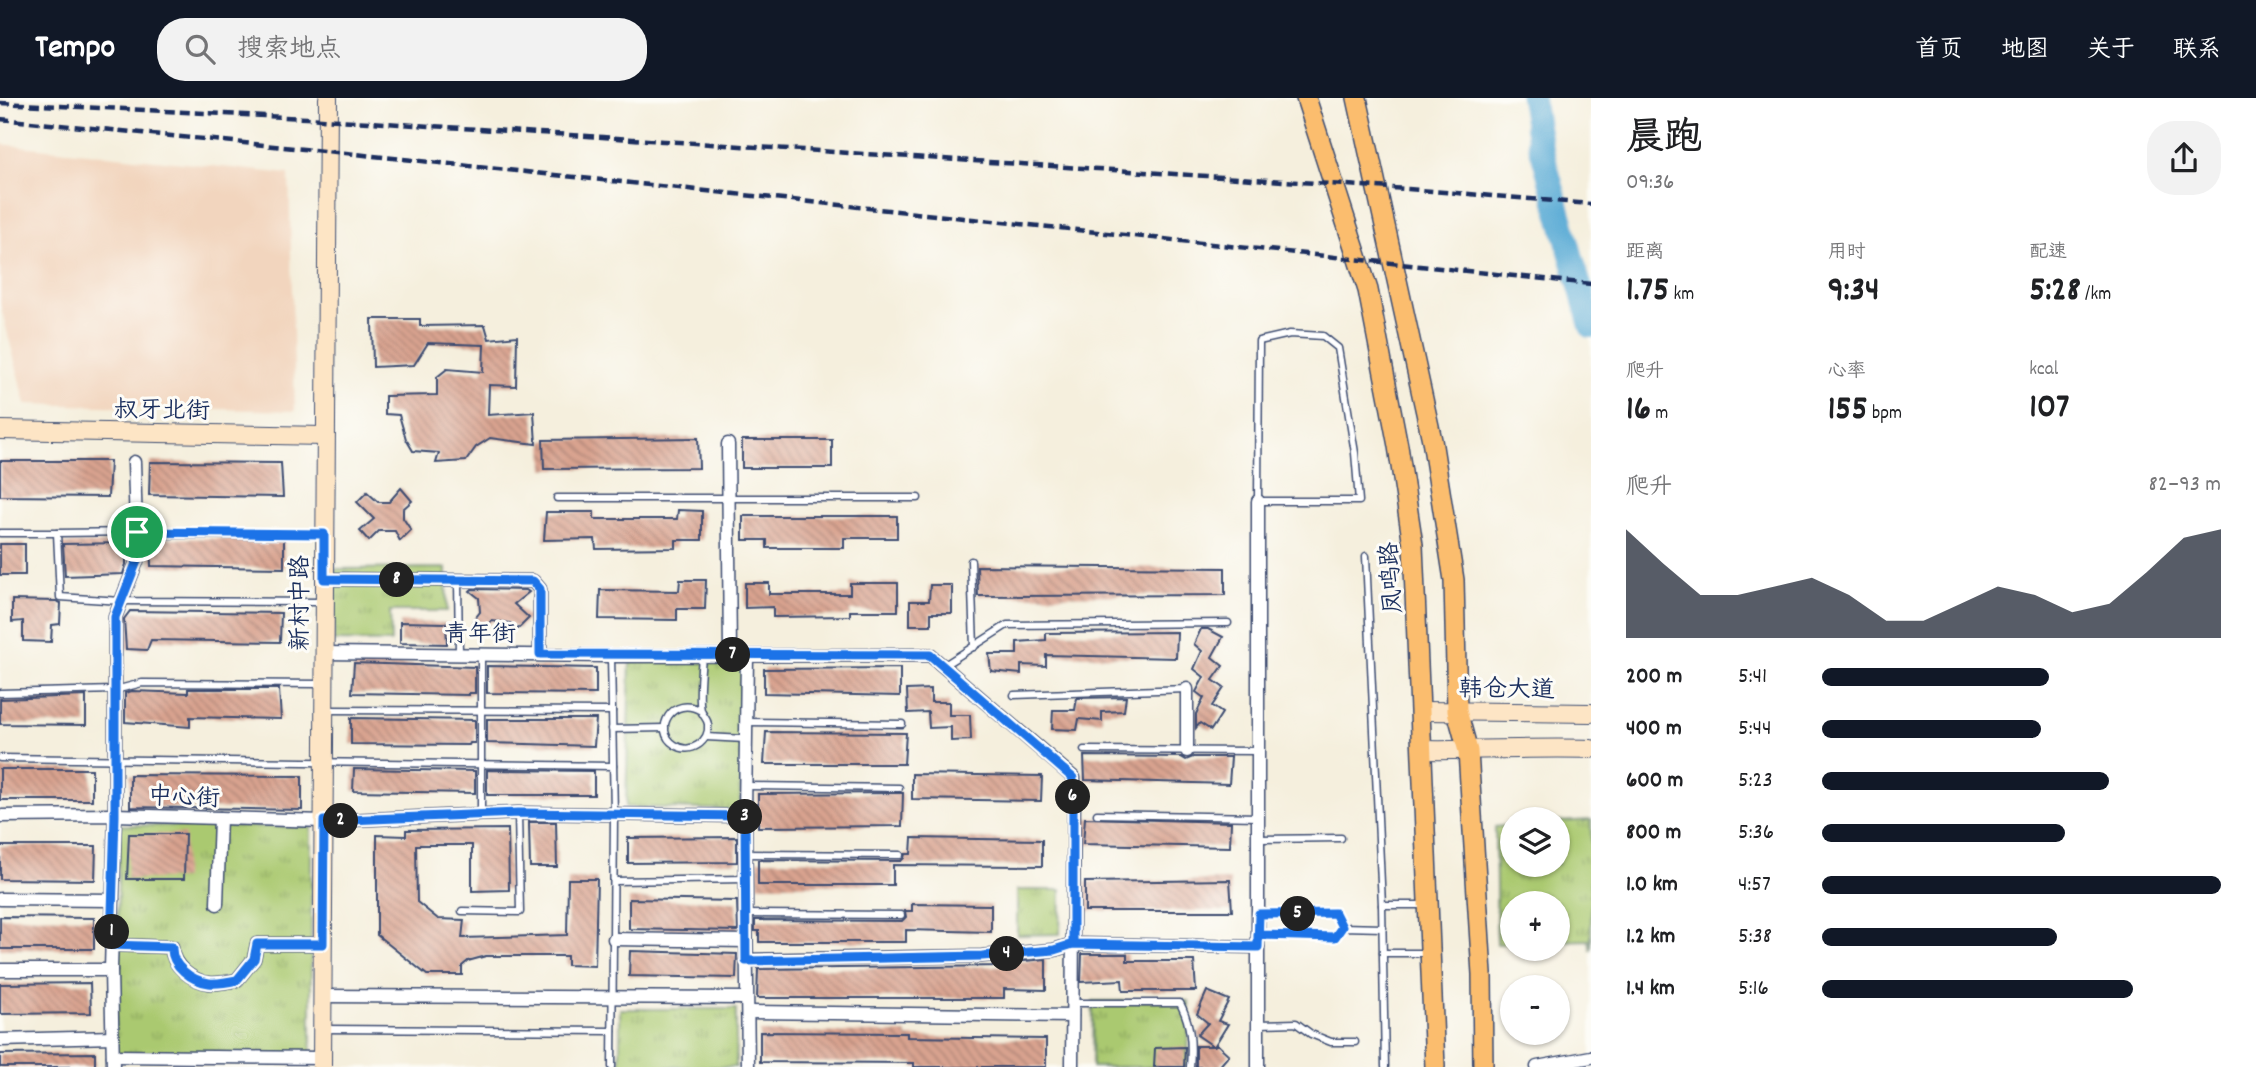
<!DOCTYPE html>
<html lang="zh">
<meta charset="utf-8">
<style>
:root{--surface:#fff;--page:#f2f2f2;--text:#202124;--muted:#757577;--accent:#111827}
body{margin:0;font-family:Dekko,"LXGW WenKai TC",sans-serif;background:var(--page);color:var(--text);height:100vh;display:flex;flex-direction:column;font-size:26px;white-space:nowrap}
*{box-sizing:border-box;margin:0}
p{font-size:23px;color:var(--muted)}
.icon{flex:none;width:38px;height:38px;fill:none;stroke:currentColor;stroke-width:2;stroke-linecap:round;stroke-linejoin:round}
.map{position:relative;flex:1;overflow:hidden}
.panel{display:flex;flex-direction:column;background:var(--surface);width:665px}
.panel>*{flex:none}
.fabs{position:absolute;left:1500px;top:709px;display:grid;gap:14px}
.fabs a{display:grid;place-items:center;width:70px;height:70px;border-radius:50%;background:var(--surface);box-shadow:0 2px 5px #0004;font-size:35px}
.pin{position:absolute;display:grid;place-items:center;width:60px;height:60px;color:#fff;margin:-30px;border:4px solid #fff;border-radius:50%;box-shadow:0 2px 7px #0007}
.km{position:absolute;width:35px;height:35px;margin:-18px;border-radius:50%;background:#222;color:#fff;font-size:19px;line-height:35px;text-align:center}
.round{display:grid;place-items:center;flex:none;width:74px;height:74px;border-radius:28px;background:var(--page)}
.summary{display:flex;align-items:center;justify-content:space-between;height:119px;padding:0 35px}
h1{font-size:38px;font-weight:700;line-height:52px}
.metrics{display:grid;grid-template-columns:repeat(3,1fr);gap:10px;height:119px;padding:7px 35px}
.metrics div{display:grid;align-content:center}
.metrics b{font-size:35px;font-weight:700}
.metrics small{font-size:19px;font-weight:400}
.metrics p{font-size:19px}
.chart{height:196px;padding:14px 35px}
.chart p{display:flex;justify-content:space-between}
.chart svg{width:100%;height:126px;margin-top:7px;fill:var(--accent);opacity:.7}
ul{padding:0 35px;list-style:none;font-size:23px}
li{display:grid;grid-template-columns:112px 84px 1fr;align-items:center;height:52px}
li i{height:18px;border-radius:9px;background:var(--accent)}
header{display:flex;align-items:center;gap:42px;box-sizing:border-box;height:98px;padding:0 35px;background:var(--accent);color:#fff}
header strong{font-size:33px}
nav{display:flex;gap:38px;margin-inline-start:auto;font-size:24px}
.search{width:490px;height:63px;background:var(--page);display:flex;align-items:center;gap:18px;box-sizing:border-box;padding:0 24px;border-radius:28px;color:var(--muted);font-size:26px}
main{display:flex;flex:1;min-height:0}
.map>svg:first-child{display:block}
</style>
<header>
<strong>Tempo</strong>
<div class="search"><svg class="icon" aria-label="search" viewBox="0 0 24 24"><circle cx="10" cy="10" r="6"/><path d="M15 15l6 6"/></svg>搜索地点</div>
<nav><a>首页</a><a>地图</a><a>关于</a><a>联系</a></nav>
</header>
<main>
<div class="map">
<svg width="1591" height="969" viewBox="0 0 1591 969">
<defs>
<pattern id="park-tufts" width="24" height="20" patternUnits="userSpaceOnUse" patternTransform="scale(1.75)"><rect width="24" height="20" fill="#aac970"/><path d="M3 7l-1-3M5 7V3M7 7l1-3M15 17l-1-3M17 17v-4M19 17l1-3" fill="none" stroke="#8aa45f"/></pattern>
<pattern id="building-back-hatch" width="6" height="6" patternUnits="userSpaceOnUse" patternTransform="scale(1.75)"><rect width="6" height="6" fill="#d9a38f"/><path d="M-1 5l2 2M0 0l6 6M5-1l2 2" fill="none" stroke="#af8578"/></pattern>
</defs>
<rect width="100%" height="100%" fill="#fdfcf7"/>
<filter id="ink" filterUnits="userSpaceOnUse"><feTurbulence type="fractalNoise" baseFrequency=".0143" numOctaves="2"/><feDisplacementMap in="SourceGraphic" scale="14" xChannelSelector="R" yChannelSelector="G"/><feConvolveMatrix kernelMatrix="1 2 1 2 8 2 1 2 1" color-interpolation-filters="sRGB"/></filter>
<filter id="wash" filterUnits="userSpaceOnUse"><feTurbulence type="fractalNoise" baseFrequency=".00686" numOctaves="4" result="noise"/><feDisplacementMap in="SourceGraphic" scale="28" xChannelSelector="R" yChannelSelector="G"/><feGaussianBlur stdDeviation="1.57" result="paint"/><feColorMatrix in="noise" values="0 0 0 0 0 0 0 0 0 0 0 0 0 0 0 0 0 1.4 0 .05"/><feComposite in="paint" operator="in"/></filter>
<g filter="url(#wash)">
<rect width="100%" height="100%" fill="#f5efdd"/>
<!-- built -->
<polygon fill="#f2d5be" points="0,46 289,76 295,313 26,306 0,206"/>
<!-- park -->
<g fill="url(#park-tufts)" stroke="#627c67" stroke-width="2">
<polygon points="446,470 447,513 390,513 391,544 334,543 335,471"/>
<polygon points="630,562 744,565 740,712 626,709"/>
<polygon points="1591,722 1591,852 1589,842 1558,843 1558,805 1512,805 1512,846 1497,846 1495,729 1512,727 1512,766 1558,766 1558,724"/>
<polygon points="119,727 311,729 311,959 115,958"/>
<polygon points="1017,792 1061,792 1060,836 1017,837"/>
<polygon points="1093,903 1189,903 1188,969 1092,969"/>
<rect x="620" y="911" width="116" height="58"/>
</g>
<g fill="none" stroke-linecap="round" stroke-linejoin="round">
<!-- river -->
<polyline stroke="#5aabd5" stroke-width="24" points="1532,0 1540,46 1591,228"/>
</g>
<g id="blocks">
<!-- building -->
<g fill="url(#building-back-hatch)">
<polygon points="372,221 420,221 420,228 485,227 489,241 517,238 516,288 489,287 488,317 534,314 536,346 490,340 476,349 466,363 436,365 439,355 413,353 406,341 399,317 385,316 385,298 437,297 437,279 447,271 483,274 484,247 428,245 414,267 373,269"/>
<polygon points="698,340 699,370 544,371 543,342"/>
<rect x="742" y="342" width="90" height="28"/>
<polygon points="0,363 110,363 108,399 0,398"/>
<polygon points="150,364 281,365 283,399 149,397"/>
<polygon points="401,390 412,403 403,411 403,420 411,432 400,443 395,433 379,433 369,443 360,433 374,421 357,404 367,394 378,404 389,404"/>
<polygon points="678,412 702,413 702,442 676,442 676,450 596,451 595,441 544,442 546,414 594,414 594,421 677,421"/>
<polygon points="743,418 897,418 897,440 844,440 844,450 767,450 767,442 743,442"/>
<polygon points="150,440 284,441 284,470 151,468"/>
<polygon points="126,445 126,466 123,476 65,478 63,446"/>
<rect x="0" y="446" width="25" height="31"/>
<polygon points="977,468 1225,470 1225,497 978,498"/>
<polygon points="680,482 706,482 705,511 677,511 677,522 599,521 600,492 679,493"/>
<polygon points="745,485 769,485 769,496 850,496 850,485 898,485 898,513 850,513 850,518 773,519 773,509 745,510"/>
<polygon points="930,487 952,487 952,515 931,515 931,527 910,527 910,503 929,503"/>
<polygon points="472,491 526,492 529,494 514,506 529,520 518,531 510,525 492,523 483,533 473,523 480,514 479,500 470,493"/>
<polygon points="12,502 56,503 61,505 60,526 52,527 51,544 23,543 23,523 12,524"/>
<polygon points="130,513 281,515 280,544 151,542 147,552 126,551 124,521"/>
<polygon points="400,524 446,525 447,546 400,545"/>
<polygon points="1201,531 1208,531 1223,539 1212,559 1223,568 1213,582 1224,590 1212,608 1222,615 1211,632 1200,625 1196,630 1196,616 1204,600 1196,594 1204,579 1194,571 1202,553 1194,546"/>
<polygon points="1177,534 1176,560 1046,557 1046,568 1021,567 1021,576 991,573 989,556 1017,556 1017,544 1046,542 1046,535"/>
<polygon points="354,565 475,569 475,595 469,595 469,597 352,595"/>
<polygon points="487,568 596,570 596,596 487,595"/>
<polygon points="900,570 900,598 764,595 764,571"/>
<polygon points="188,591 279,591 281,621 190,619 190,629 125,624 125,595 132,593 188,595"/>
<polygon points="931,591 931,604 949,604 949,617 970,617 971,642 951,643 951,629 929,630 928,614 908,615 907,592"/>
<polygon points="86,598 86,627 0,626 0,601"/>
<polygon points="1126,599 1124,613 1102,614 1102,623 1079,621 1077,632 1052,631 1053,612 1075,612 1077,600"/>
<polygon points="351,620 475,622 475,645 470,645 469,647 351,646"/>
<polygon points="487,621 596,621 594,648 487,645"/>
<polygon points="766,634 906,635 904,666 764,666"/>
<polygon points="1084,658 1181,659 1186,662 1193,659 1231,659 1229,686 1085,682"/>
<rect x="0" y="671" width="92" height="31"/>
<polygon points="354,671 475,673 475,695 353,693"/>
<polygon points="487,672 594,673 594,697 487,697"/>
<polygon points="912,676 1042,678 1041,703 912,701"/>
<polygon points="130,677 302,678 302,712 130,709"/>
<polygon points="901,695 903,695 902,728 758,729 758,696"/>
<polygon points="1085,720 1231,724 1230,749 1083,746"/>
<polygon points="529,724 556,724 557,769 530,769"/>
<polygon points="508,731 509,792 472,793 472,747 416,747 417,804 438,821 464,822 462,840 567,837 568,781 597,781 595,868 567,867 567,858 486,858 468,863 462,868 462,877 427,877 377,837 377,737 406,738 406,732"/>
<polygon points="129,736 185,736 184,781 127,781"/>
<polygon points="737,739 737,764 628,765 628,740"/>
<polygon points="912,740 1042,742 1042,768 893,767 893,787 758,787 758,762 901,763 904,760 905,756 911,756"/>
<polygon points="0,748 96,748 95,782 0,781"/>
<polygon points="1230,782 1232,813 1085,813 1085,784"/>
<polygon points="629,801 737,803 738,833 629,831"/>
<polygon points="912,806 991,807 991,834 906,832 906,844 759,844 759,833 755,833 755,822 902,823 906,819 905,813 912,813"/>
<polygon points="0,819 94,820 94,851 0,851"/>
<polygon points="630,853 737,856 736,880 629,878"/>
<polygon points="1082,856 1127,856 1127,863 1194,863 1196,893 1123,893 1122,882 1081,884"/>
<polygon points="1046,861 1046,892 1004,891 1004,900 757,900 758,871 1004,868 1004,865"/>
<polygon points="90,885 91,915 0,916 0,886"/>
<polygon points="1207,893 1229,902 1218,923 1228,926 1215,947 1218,947 1229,957 1219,969 1196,969 1196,948 1213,948 1197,937 1208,925 1197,916"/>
<polygon points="760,934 907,935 907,939 1046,941 1046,969 914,969 914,965 760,964"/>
<polygon points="1185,949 1184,969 1154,969 1155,950"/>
<polygon points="95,955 95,969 0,969 0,956"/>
</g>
</g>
</g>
<g filter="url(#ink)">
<use href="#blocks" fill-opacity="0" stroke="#3c4c71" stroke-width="2"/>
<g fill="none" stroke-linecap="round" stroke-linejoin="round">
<defs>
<g id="lane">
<polygon points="1290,236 1323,238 1338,250 1355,355 1359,403 1258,403 1259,243"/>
<polyline points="557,400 918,400"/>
<polyline points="0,435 57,435"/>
<polyline points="1366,458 1382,807 1424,807"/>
<polyline points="971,463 974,549"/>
<polyline points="458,482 459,556"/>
<polyline points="321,504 121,503 60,499 57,435 137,434 323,436"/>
<polyline points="481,556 481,717"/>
<polyline points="611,558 614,716 612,969"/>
<polyline points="943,568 1007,527 1228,525"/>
<polyline points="0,595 115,592 142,585 322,586"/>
<polyline points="1014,597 1187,591"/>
<polyline points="326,612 612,613"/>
<path d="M701,613C673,596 651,632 675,647C690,657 710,644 708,626C707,620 702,617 701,612C698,601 701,571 702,558"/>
<polyline points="746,624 902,626"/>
<polyline points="612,631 665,630"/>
<polyline points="706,639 745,641"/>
<polyline points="1084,652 1258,653"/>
<polyline points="0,660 613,668"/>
<polyline points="745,688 899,690"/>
<polyline points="1097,716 1259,719"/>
<polyline points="1259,741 1341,740"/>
<polyline points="745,756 900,757"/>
<polyline points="614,783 745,781"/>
<polyline points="1382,807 1385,969"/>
<polyline points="462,813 520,814 518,715"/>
<polyline points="746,816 901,817"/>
<polyline points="1259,816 1335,815 1342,829"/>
<polyline points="1258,837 1335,839 1342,829 1383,830"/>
<polyline points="1383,855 1428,855"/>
<path d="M1072,905H1180C1191,926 1192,946 1190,969"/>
<polyline points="1258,926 1296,925 1311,936 1331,944 1355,944"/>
<polyline points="324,931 612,933"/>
</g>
<g id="street">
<polyline points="728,346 730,557"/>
<polyline points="1258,403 1258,969"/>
<polyline points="324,481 533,483 540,491 540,556"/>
<polyline points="323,555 611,558 930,557 1074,680 1072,969"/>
<polyline points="747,557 745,718 748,969"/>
<polyline points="1187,591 1187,653"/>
<polyline points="0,718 115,717 324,723 518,715 745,718"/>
<polyline points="0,801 113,802"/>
<polyline points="217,806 220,720"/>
<polyline points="614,841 746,843"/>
<path d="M111,847L172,849C171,867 192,883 209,885C218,886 228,884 237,882L254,861L257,846H323"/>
<polyline points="746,862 982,858 1054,852 1073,846 1258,849"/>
<polyline points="0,872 111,872"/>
<polyline points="322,898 746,900"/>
<polyline points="748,914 1072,918"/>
<polyline points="0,942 113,939"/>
<polyline points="113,958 322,960"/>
<polyline points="113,969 111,872 115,717 115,519 137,463 134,364"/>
<polyline points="1537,969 1591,959"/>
</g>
<g id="secondary">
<polyline points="0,332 324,338"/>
<polyline points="1422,613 1591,615"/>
<path d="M1423,652C1479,653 1535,649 1591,651"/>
<path d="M322,969C323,646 324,323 328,0"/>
</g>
<g id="primary">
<polyline points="1306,0 1368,192 1398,348 1413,447 1435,969"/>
<polyline points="1357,0 1432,342 1454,482 1457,613 1468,653 1482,876 1483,969"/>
</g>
</defs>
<!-- lane casing -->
<use href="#lane" stroke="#3c4c71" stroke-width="9"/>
<!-- street casing -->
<use href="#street" stroke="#3c4c71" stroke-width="15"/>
<!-- secondary casing -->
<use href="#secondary" stroke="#3c4c71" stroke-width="20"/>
<!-- primary casing -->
<use href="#primary" stroke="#3c4c71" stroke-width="22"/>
<!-- lane -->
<use href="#lane" stroke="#fff" stroke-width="6"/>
<!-- street -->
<use href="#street" stroke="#fff" stroke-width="12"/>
<!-- secondary -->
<use href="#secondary" stroke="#fde5c5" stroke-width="18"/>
<!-- primary -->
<use href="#primary" stroke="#fbbd6e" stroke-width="19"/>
<!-- rail -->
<g stroke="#1b2f5e" stroke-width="4.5" stroke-dasharray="10 5" stroke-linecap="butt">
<polyline points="0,5 307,20 1408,91 1591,106"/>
<polyline points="0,21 355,56 1591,186"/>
</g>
</g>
</g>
<g fill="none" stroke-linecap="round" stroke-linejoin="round" filter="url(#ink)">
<defs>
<path id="route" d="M137,434V463L115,519V718L111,847L172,849C171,868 192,883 209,885C218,886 228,884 237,882L254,861L257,846H323L324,723L518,715L745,718L746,863L982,858L1054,852L1073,846L1258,849V837L1335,839L1342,829L1335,815L1259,816L1258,849L1073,846V680L930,557L540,556V491L533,483L324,481V436L137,434"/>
</defs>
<!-- route casing -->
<use href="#route" stroke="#fff" stroke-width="14"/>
<!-- route -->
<use href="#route" stroke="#1a73e8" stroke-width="9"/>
</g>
<g text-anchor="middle" stroke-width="6" stroke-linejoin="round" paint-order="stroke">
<!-- street labels -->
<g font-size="24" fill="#1b2f5e" stroke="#fdfcf7">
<text transform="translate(162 311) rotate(1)" y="8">叔牙北街</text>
<text transform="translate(1390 480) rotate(-94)" y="8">凤鸣路</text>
<text transform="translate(299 505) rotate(-90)" y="8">新村中路</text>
<text x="480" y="543">青年街</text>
<text transform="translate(1507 590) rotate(1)" y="8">韩仓大道</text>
<text transform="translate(184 698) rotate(2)" y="8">中心街</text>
</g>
</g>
</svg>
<div class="fabs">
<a><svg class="icon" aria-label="layers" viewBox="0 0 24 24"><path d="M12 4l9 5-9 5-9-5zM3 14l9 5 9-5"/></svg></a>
<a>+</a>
<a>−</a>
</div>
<div class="pin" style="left:137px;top:434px;background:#1e9e55"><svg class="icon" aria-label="arrive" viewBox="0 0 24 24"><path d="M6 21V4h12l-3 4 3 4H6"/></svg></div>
<b class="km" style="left:112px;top:834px">1</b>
<b class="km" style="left:341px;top:723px">2</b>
<b class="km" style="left:745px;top:719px">3</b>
<b class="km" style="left:1007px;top:856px">4</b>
<b class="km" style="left:1298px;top:816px">5</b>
<b class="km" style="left:1073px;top:699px">6</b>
<b class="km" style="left:733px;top:557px">7</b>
<b class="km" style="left:397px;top:482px">8</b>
</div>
<section class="panel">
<div class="summary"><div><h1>晨跑</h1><p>09:36</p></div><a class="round"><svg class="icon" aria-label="share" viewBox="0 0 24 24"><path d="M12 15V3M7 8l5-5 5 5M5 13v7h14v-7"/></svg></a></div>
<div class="metrics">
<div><p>距离</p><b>1.75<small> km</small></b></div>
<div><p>用时</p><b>9:34</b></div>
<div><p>配速</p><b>5:28<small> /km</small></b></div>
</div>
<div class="metrics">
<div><p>爬升</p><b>16<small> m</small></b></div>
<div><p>心率</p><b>155<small> bpm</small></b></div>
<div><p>kcal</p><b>107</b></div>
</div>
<div class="chart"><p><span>爬升</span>82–93 m</p>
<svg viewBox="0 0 160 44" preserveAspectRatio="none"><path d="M0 44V6L10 18L20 29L30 29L40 26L50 23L60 29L70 38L80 38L90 32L100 26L110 29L120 35L130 32L140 21L150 9L160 6V44z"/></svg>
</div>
<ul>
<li><b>200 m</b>5:41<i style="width:57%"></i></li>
<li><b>400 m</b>5:44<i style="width:55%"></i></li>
<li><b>600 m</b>5:23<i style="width:72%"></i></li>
<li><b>800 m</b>5:36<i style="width:61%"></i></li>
<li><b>1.0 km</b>4:57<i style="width:100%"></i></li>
<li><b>1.2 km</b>5:38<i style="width:59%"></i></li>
<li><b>1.4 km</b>5:16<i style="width:78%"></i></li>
</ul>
</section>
</main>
